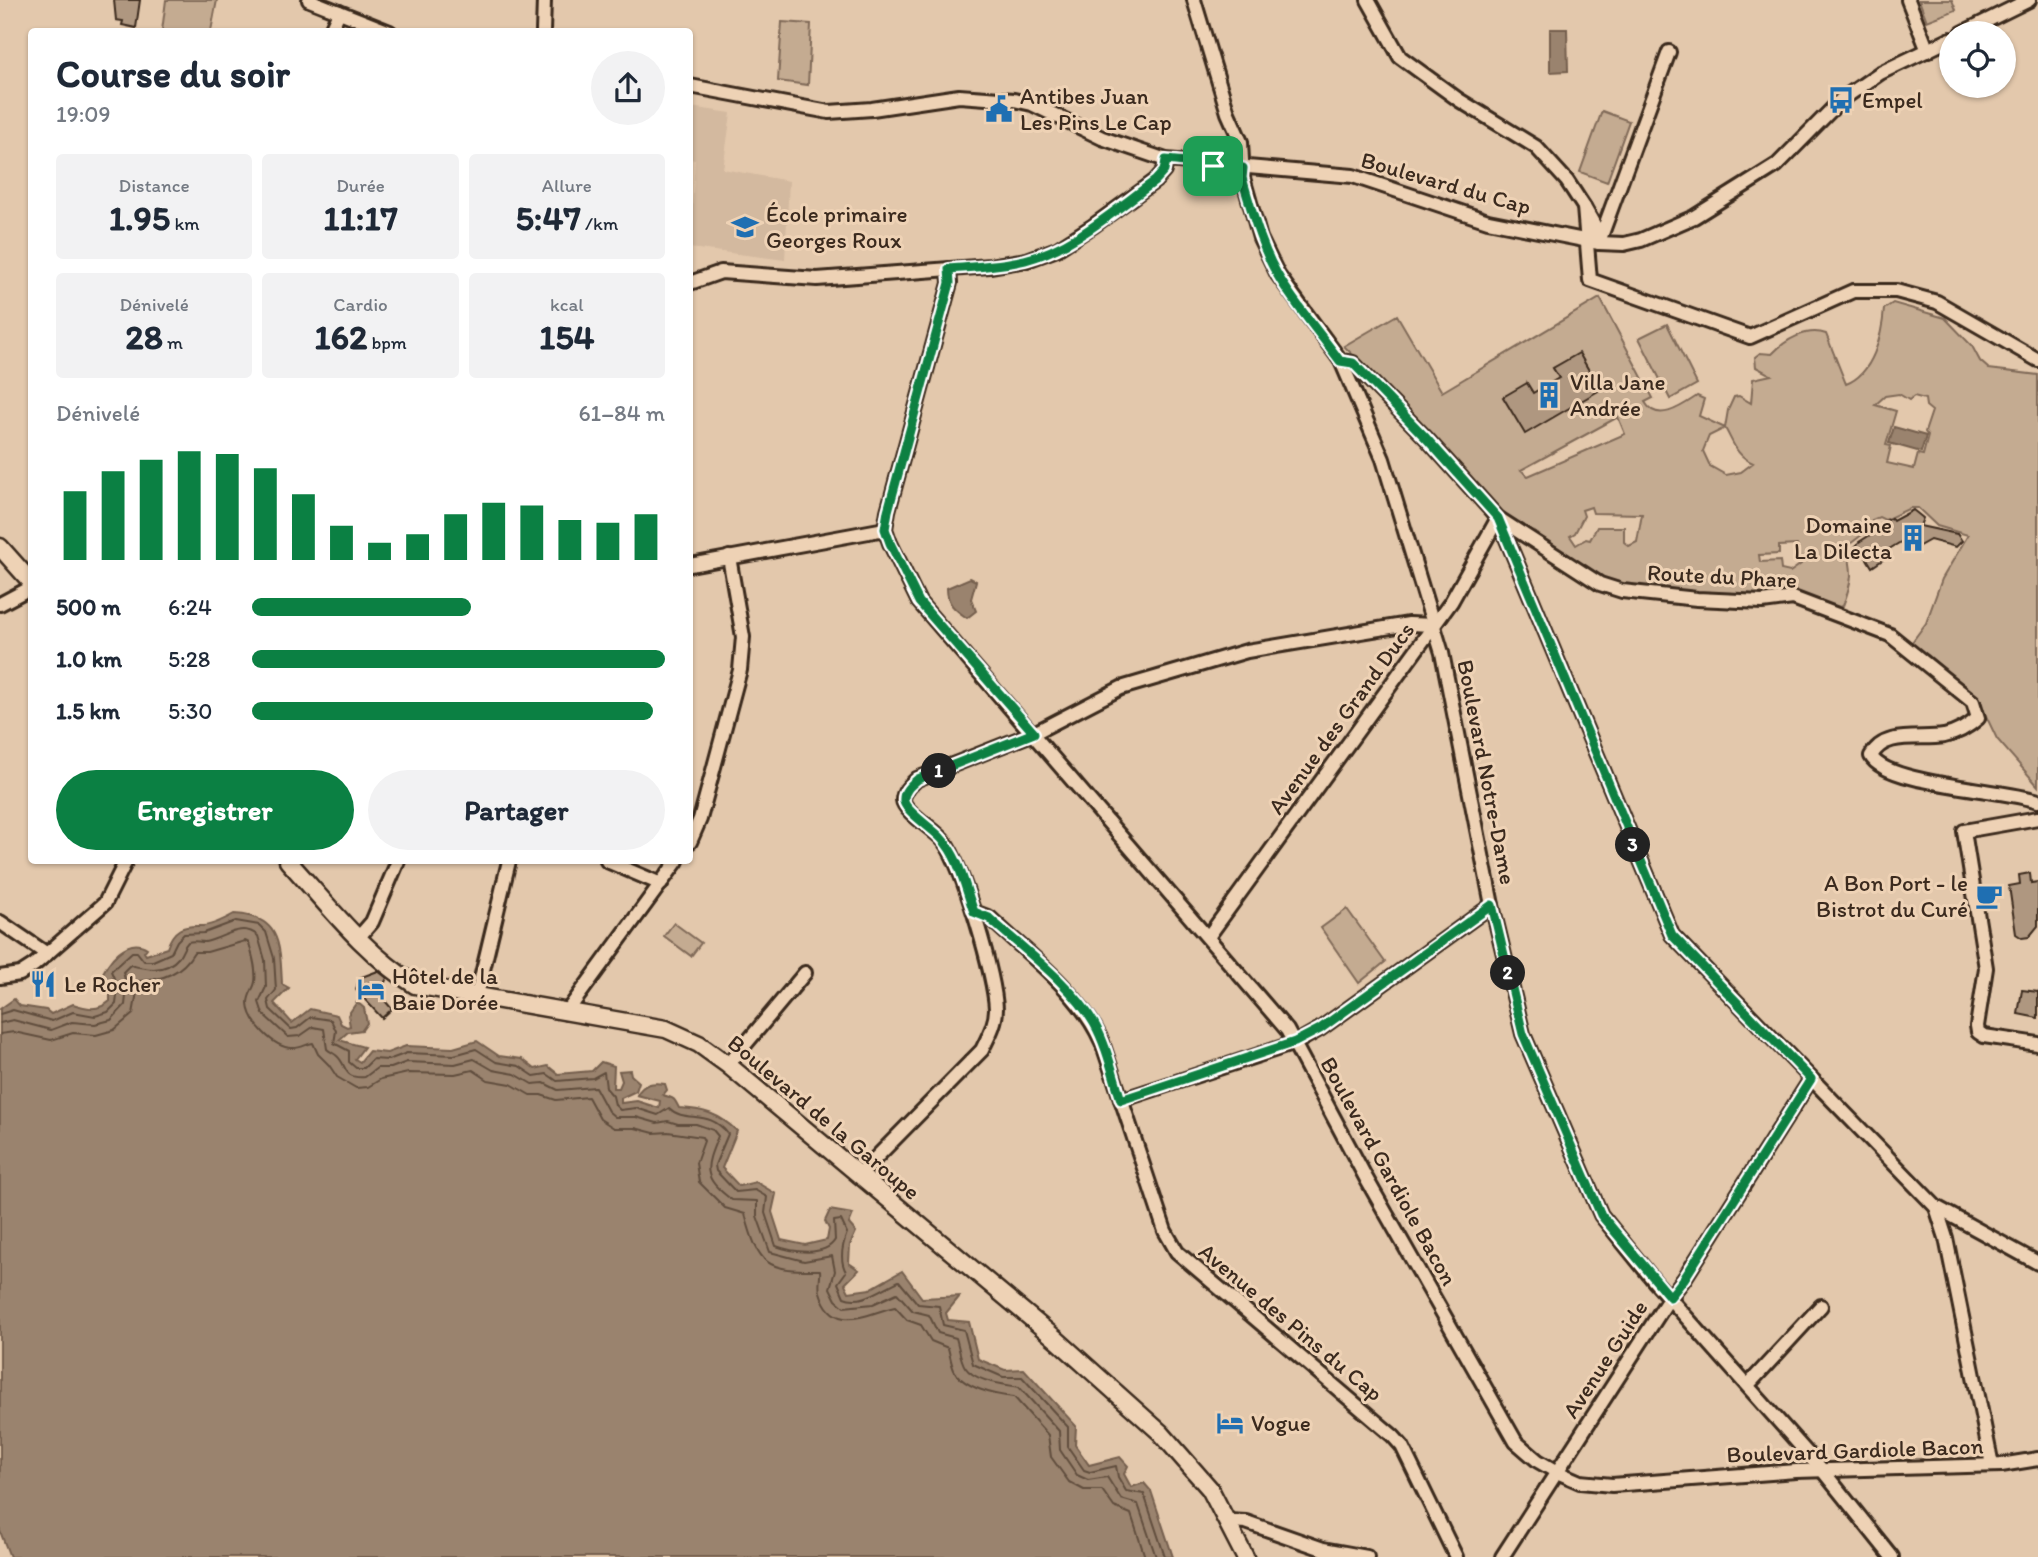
<!DOCTYPE html>
<html lang="fr">
<meta charset="utf-8">
<style>
:root{--surface:#fff;--page:#f2f2f3;--text:#1f2937;--muted:#747a83;--accent:#0b8043}
body{margin:0;font-family:Itim,sans-serif;background:var(--page);color:var(--text);height:100vh;display:flex;flex-direction:column;font-size:26px;white-space:nowrap}
*{box-sizing:border-box;margin:0}
p{font-size:23px;color:var(--muted)}
.icon{flex:none;width:38px;height:38px;fill:none;stroke:currentColor;stroke-width:2;stroke-linecap:round;stroke-linejoin:round}
.map{position:relative;flex:1;overflow:hidden}
.details{position:absolute;left:28px;top:28px;width:665px;height:836px;display:flex;flex-direction:column;background:var(--surface);border-radius:7px;box-shadow:0 2px 5px #0004}
.details>*{flex:none}
.tools{position:absolute;left:1939px;top:21px;display:grid;gap:14px}
.tools a{display:grid;place-items:center;width:77px;height:77px;border-radius:50%;background:var(--surface);box-shadow:0 2px 5px #0004;font-size:35px}
.pin{position:absolute;display:grid;place-items:center;width:60px;height:60px;color:#fff;margin:-30px;border-radius:14px;box-shadow:0 4px 10px #0006}
.km{position:absolute;width:35px;height:35px;margin:-18px;border-radius:50%;background:#222;color:#fff;font-size:19px;line-height:35px;text-align:center}
.round{display:grid;place-items:center;flex:none;width:74px;height:74px;border-radius:37px;background:var(--page)}
.head{display:flex;align-items:center;justify-content:space-between;height:119px;padding:0 28px}
h1{font-size:38px;font-weight:700;line-height:52px}
.metrics{display:grid;grid-template-columns:repeat(3,1fr);gap:10px;height:119px;padding:7px 28px}
.metrics div{display:grid;align-content:center;border-radius:7px;background:var(--page);text-align:center}
.metrics b{font-size:35px;font-weight:700}
.metrics small{font-size:19px;font-weight:400}
.metrics p{font-size:19px}
.chart{height:196px;padding:14px 28px}
.chart p{display:flex;justify-content:space-between}
.chart svg{width:100%;height:126px;margin-top:7px;stroke:var(--accent);stroke-width:6}
.action{display:flex;gap:14px;margin-top:auto;padding:14px 28px}
.action a{flex:1;height:80px;border-radius:42px;background:var(--accent);color:#fff;font-size:28px;font-weight:700;line-height:80px;text-align:center}
.action a+a{background:var(--page);color:var(--text)}
ul{padding:0 28px;list-style:none;font-size:23px}
li{display:grid;grid-template-columns:112px 84px 1fr;align-items:center;height:52px}
li i{height:18px;border-radius:9px;background:var(--accent)}
.map>svg:first-child{display:block}
</style>
<div class="map">
<svg width="2038" height="1557" viewBox="0 0 2038 1557">
<rect width="100%" height="100%" fill="#e3c8ac"/>
<filter id="ink" filterUnits="userSpaceOnUse"><feTurbulence type="fractalNoise" baseFrequency=".0143" numOctaves="2"/><feDisplacementMap in="SourceGraphic" scale="14" xChannelSelector="R" yChannelSelector="G"/><feConvolveMatrix kernelMatrix="1 2 1 2 8 2 1 2 1" color-interpolation-filters="sRGB"/></filter>
<g filter="url(#ink)">
<!-- built -->
<polygon fill="#d3b99f" points="690,107 731,113 723,169 789,181 785,260 690,248 695,160 690,159"/>
<!-- green -->
<g fill="#c4ab91" stroke="#806a58" stroke-width="2" fill-rule="evenodd">
<polygon points="166,0 217,0 211,31 162,31"/>
<polygon points="1919,0 1952,0 1956,10 1927,21"/>
<polygon points="782,22 811,24 808,85 778,81"/>
<polygon points="1602,111 1629,121 1607,182 1580,172"/>
<path d="M1600,298L1653,398L1645,402C1657,424 1682,406 1697,396L1704,399L1699,416L1725,428L1728,410L1734,397L1739,396L1751,403L1753,379L1771,375L1756,367L1755,357L1760,353L1772,354C1785,340 1807,327 1826,334L1846,384C1873,374 1882,336 1884,309L1893,303L1945,318L1972,346L1980,361L1989,369L2038,375V786L1997,739L1978,699L1928,655L1909,646L1926,623L1942,579L1968,535L1937,526L1918,508H1910L1885,520L1879,517L1872,520L1871,528L1846,547C1854,573 1852,581 1843,606L1831,610L1793,598L1622,591L1498,518L1482,491L1440,443L1344,346L1397,315L1442,392ZM1579,354L1600,389L1525,433L1527,383L1533,393L1559,378L1553,368ZM1899,394L1909,400L1914,396L1925,399L1926,406L1932,411L1925,432L1928,436L1923,455L1918,454L1914,469L1887,463L1891,446L1886,445L1896,411L1875,405L1885,396ZM1618,417L1625,434L1528,476L1521,470ZM1725,428C1734,444 1736,455 1753,463L1741,472L1726,475L1710,466L1703,451L1709,436ZM1591,507L1593,513L1642,514L1637,542L1629,546L1624,542V527H1597L1590,540L1586,539L1576,545L1570,536L1575,533L1584,516L1582,510ZM1797,545L1801,564L1790,572L1781,570L1780,561L1760,562L1759,555L1779,554V546Z"/>
<polygon points="1667,324 1697,384 1670,399 1639,338"/>
<polygon points="1347,909 1385,962 1359,983 1321,928"/>
<polygon points="674,923 701,943 691,956 664,936"/>
</g>
<!-- water -->
<g fill="#9a836e" stroke="#745f4e" stroke-width="2">
<polygon points="1550,29 1567,29 1568,71 1550,72"/>
<polygon points="1894,427 1926,436 1921,452 1889,443"/>
<path d="M970,578L976,581L971,599L976,611L967,618C954,609 947,604 947,588Z"/>
<path d="M234,914C281,916 280,945 282,984L289,988L274,1003L292,1023L310,1009L337,1015L341,1024L347,1027L350,1026L348,1015L357,1002L364,1008L367,1023L362,1030L348,1032L339,1040L364,1047L355,1059L360,1062L369,1051L387,1053L406,1046L453,1048L477,1041L499,1056L522,1059L535,1069L548,1066L558,1074L592,1071L601,1062L614,1066L613,1088H619L622,1081L619,1071L630,1070L631,1075L639,1082L636,1091L621,1098V1103L637,1101L659,1108L660,1101L637,1095C643,1083 653,1082 665,1084L667,1090L663,1095C674,1099 673,1096 679,1108C704,1109 719,1114 737,1131L722,1168L739,1186L756,1182L776,1194L772,1212L781,1240L805,1245L827,1240L829,1229L825,1221L830,1210L853,1214L849,1224L856,1232L850,1245L849,1263L859,1270L845,1284L849,1292L870,1289L902,1271L922,1298L960,1296L946,1313L948,1320L969,1322L978,1359L1005,1370L1024,1369L1076,1426L1075,1445L1089,1465L1120,1457L1128,1466L1124,1474L1131,1487L1144,1483L1151,1491L1173,1557H10L0,1531V1009L14,999L20,1006L46,1010L51,1014L73,1004C85,1008 98,1012 110,1001V983L101,978C106,962 128,935 147,948L144,952L146,955L167,948C173,929 183,925 201,926C211,926 225,919 234,914Z"/>
</g>
<g fill="none" stroke-linecap="round" stroke-linejoin="round">
<!-- shore -->
<g stroke="#614e3e" stroke-width="2">
<path d="M0,1014L13,1010L52,1021L73,1012L95,1016L108,1012L116,1004L118,988L111,971L132,952H137L144,961H153L171,953L177,941L184,934L204,933L236,921L259,925L266,932L274,958L276,990L268,1000L270,1009L291,1029L297,1028L311,1017L331,1020L336,1031L334,1043L349,1051V1062L356,1068H364L373,1059L388,1060L407,1053L454,1055L476,1049L496,1062L519,1066L534,1076L547,1074L557,1081L593,1078L604,1072L606,1088L613,1096L615,1105L620,1110L636,1108L658,1115L669,1108C685,1124 709,1108 728,1134L715,1165L716,1171L736,1192L755,1190L767,1197L765,1213L776,1246C792,1252 825,1257 835,1240L834,1221L841,1220L847,1233C842,1246 839,1260 846,1272L838,1283L844,1297C862,1305 883,1288 899,1281L918,1304L939,1306L943,1325L964,1330L973,1364L1003,1377H1022L1068,1427V1447L1084,1470L1090,1472L1116,1466L1118,1477L1126,1491L1144,1494L1165,1557"/>
<path d="M0,1023L13,1020L51,1030L72,1022L95,1024L111,1020L125,1005L127,987L123,972L130,965C146,969 165,974 179,957C183,952 183,947 188,942C194,940 198,942 205,942C223,939 241,921 258,936L265,960L266,987L259,1002L263,1014L288,1037L300,1036L313,1027L324,1029L327,1049C330,1052 334,1053 337,1056C348,1066 342,1079 365,1077L377,1068H391L407,1062L455,1064L474,1059L493,1070L515,1074L532,1084L544,1083L558,1090L595,1087L608,1111L615,1117H636L657,1123L668,1121L678,1124H696L713,1130L718,1136C705,1168 701,1177 732,1200L757,1201V1216L770,1252L804,1261L832,1256L835,1271L830,1288L836,1300L844,1307L873,1304L897,1293L913,1311L929,1315L938,1333L956,1338C959,1347 960,1359 965,1367C975,1382 1003,1384 1019,1387L1059,1431L1060,1450L1077,1475L1088,1480L1107,1477L1121,1499L1138,1504L1156,1557"/>
<path d="M0,1034L14,1032L51,1040L73,1033L96,1035L114,1030L133,1014L139,981C163,980 182,973 194,952H207L245,941L249,943C252,955 257,969 255,982C254,989 248,994 248,1003C248,1021 274,1048 292,1048C300,1049 306,1044 313,1043L318,1054L329,1065L337,1077L356,1088L368,1087L381,1079L408,1073L455,1074L473,1070L488,1080L511,1084L530,1095H541L556,1100L588,1097L600,1119L614,1128H635L654,1133L668,1132L702,1137L704,1141L696,1163L699,1182L725,1208L745,1214C759,1266 766,1271 820,1270C821,1277 818,1284 820,1292C833,1336 867,1313 895,1307L907,1320L921,1325L931,1341L948,1348C950,1355 951,1363 954,1370C963,1388 995,1395 1014,1397L1048,1435L1051,1457L1069,1482L1084,1490H1102L1114,1507L1131,1514L1145,1557"/>
</g>
</g>
<!-- building -->
<g fill="#af9780" stroke="#3b2a1e" stroke-width="2">
<polygon points="114,0 140,0 136,28 122,25 123,21 116,20"/>
<polygon points="1579,353 1600,390 1525,434 1503,397 1527,383 1533,393 1559,378 1553,368"/>
<polygon points="1913,510 1923,518 1920,526 1957,534 1962,541 1956,547 1930,540 1912,550 1904,540 1881,554 1884,559 1872,567 1864,554 1847,558 1859,542 1870,535 1868,533 1891,518 1893,521"/>
<polygon points="2030,873 2031,883 2038,882 2038,926 2029,937 2022,938 2016,934 2009,886 2020,884 2019,875"/>
<polygon points="378,971 387,978 379,994 392,1009 382,1018 356,990 359,978"/>
<polygon points="2022,990 2038,992 2038,1018 2018,1014"/>
</g>
<g fill="none" stroke-linecap="round" stroke-linejoin="round">
<defs>
<g id="minor">
<polyline points="309,0 390,32"/>
<polyline points="1194,0 1228,113 1241,142 1243,178 1260,238 1278,275 1341,361 1383,459 1442,653 1492,905 1523,1034 1601,1215 1655,1282 1823,1471 1892,1557"/>
<polyline points="1368,0 1400,57 1459,100 1536,147 1567,181 1584,207 1597,230 1599,243"/>
<polyline points="1908,0 1928,51"/>
<polyline points="330,32 339,12"/>
<polyline points="543,32 544,0"/>
<polyline points="1962,33 2029,0"/>
<polyline points="690,86 829,112 872,109 959,96 1014,100 1032,104 1102,138 1166,160 1353,176 1488,221 1599,243 1624,244 1641,240 1694,217 1777,165 1841,100 1880,73 1951,39"/>
<polyline points="1584,207 1590,280 1750,337 1853,291 1896,291 1937,302 2038,360"/>
<polyline points="1599,242 1669,52"/>
<polyline points="949,269 950,283 888,511 885,529 890,543 919,602 1287,1030 1367,1180 1516,1442 1538,1461 1557,1472 1580,1482 1612,1485 1796,1471 2001,1465 2038,1459"/>
<polyline points="690,283 721,272 817,279 990,266 1027,260 1057,249 1093,226 1155,181 1164,171 1166,160"/>
<path d="M1341,361L1353,363L1426,438L1498,518L1600,584L1622,591L1697,599L1762,602L1793,598L1890,635L1973,702L1978,718C1968,727 1958,733 1944,736C1920,740 1884,730 1871,756C1886,785 2004,789 2038,801"/>
<polyline points="1498,518 1672,935 1936,1207 2038,1263"/>
<polyline points="690,565 885,529"/>
<polyline points="0,604 32,587"/>
<polyline points="2038,818 1964,831 1986,968 1977,1026 1978,1032 1984,1036 2038,1044"/>
<polyline points="690,842 700,819 740,670 743,637 729,557"/>
<polyline points="607,861 661,884"/>
<path d="M974,912L990,918C1030,956 1079,991 1102,1042L1165,1231L1177,1252L1393,1436L1402,1446L1456,1557"/>
<polyline points="0,922 47,954"/>
<polyline points="1208,937 1451,602 1498,518"/>
<polyline points="358,938 372,922 398,861"/>
<polyline points="0,977 20,974 34,965 105,903 126,861"/>
<polyline points="477,995 509,861"/>
<polyline points="566,1013 677,861"/>
<polyline points="728,1065 805,973"/>
<polyline points="1121,1100 1295,1043 1320,1029 1492,905"/>
<path d="M859,1175L982,1050C988,1037 996,1024 996,1009C995,977 963,866 944,841C936,830 904,812 903,800C903,791 911,785 917,779L1034,733L1121,688L1247,651L1409,624L1434,625"/>
<polyline points="1936,1207 1946,1238 1992,1465"/>
<polyline points="1748,1385 1821,1306"/>
<polyline points="1229,1521 1246,1522 1323,1549 1367,1557"/>
<polyline points="1502,1557 1670,1297 1684,1279 1811,1079"/>
</g>
<g id="tertiary">
<polyline points="0,547 32,583"/>
<path d="M288,861C327,904 365,954 415,985L666,1029L699,1044L728,1065L1056,1339L1161,1433L1210,1489L1245,1557"/>
</g>
</defs>
<!-- minor casing -->
<use href="#minor" stroke="#3b2a1e" stroke-width="18"/>
<!-- tertiary casing -->
<use href="#tertiary" stroke="#3b2a1e" stroke-width="21"/>
<!-- minor -->
<use href="#minor" stroke="#eed2b5" stroke-width="12"/>
<!-- tertiary -->
<use href="#tertiary" stroke="#eed2b5" stroke-width="16"/>
</g>
</g>
<g fill="none" stroke-linecap="round" stroke-linejoin="round" filter="url(#ink)">
<defs>
<path id="route" d="M1166,160L1243,168L1242,178C1252,211 1260,244 1277,274C1294,304 1320,333 1340,361L1353,363L1426,438L1498,518L1672,935L1811,1079L1684,1279L1670,1297L1601,1215L1523,1034L1492,905L1320,1029L1295,1042L1121,1100C1113,1075 1107,1046 1094,1023C1071,984 1023,949 989,918L974,912C965,888 960,858 941,838C933,829 905,811 904,801C903,791 911,785 918,779L1034,733L919,602L890,543L885,529L888,511L950,283L949,269C974,267 1000,266 1025,260C1073,248 1115,210 1155,181L1164,171Z"/>
</defs>
<!-- route casing -->
<use href="#route" stroke="#fff" stroke-width="14"/>
<!-- route -->
<use href="#route" stroke="#0b8043" stroke-width="9"/>
</g>
<!-- icons -->
<defs>
<symbol id="bus-bare" viewBox="-9 -9 18 18"><path d="M-5-6H5V4H4V6H2V4H-2V6H-4V4H-5ZM-3.5-4V0h7V-4ZM-3.5 1.2v1.5H-2V1.2ZM2 1.2v1.5H3.5V1.2Z" fill="#1f6fb2" stroke="#eed2b5" stroke-width="2.5" paint-order="stroke"/></symbol>
<symbol id="civic-bare" viewBox="-9 -9 18 18"><path d="M-.6-6.5H3V-4.5H.6V-3L4-1V1h2V6H-6V1h2V-1L-.6-3ZM-1.2 2.5V6h2.4V2.5Z" fill="#1f6fb2" stroke="#eed2b5" stroke-width="2.5" paint-order="stroke"/></symbol>
<symbol id="school-bare" viewBox="-9 -9 18 18"><path d="M0-5L7-2L0 1L-7-2ZM-4 1L0 2.5L4 1V4Q0 6-4 4Z" fill="#1f6fb2" stroke="#eed2b5" stroke-width="2.5" paint-order="stroke"/></symbol>
<symbol id="building-bare" viewBox="-9 -9 18 18"><path d="M-4-6H4V6H1V3H-1V6H-4ZM-2.5-4.3h1.7v1.8h-1.7ZM.8-4.3h1.7v1.8H.8ZM-2.5-1h1.7V.8h-1.7ZM.8-1h1.7V.8H.8Z" fill="#1f6fb2" stroke="#eed2b5" stroke-width="2.5" paint-order="stroke"/></symbol>
<symbol id="cafe-bare" viewBox="-9 -9 18 18"><path d="M-5.5-4.5H6V0H3Q3 3.5 0 3.5H-2.5Q-5.5 3.5-5.5 0ZM3-3.2v2h1.7v-2ZM-6 4.5H4V6H-6Z" fill="#1f6fb2" stroke="#eed2b5" stroke-width="2.5" paint-order="stroke"/></symbol>
<symbol id="restaurant-bare" viewBox="-9 -9 18 18"><path d="M-5-6h1v4h1v-4h1v4h1v-4h1v5L-1.5 .5V6h-2V.5L-5-1ZM5-6V6H3V1.5H1.5Q1.5-4 5-6Z" fill="#1f6fb2" stroke="#eed2b5" stroke-width="2.5" paint-order="stroke"/></symbol>
<symbol id="hotel-bare" viewBox="-9 -9 18 18"><path d="M-6-4.5h1.5V1H6V5H4.5V3h-9V5H-6ZM-4 0a1.8 1.8 0 1 1 3.6 0ZM.5 0V-2.5h3Q6-2.5 6 0Z" fill="#1f6fb2" stroke="#eed2b5" stroke-width="2.5" paint-order="stroke"/></symbol>
</defs>
<g fill-rule="evenodd">
<use href="#bus-bare" x="1822" y="81" width="38" height="38"/>
<use href="#civic-bare" x="980" y="90" width="38" height="38"/>
<use href="#school-bare" x="726" y="208" width="38" height="38"/>
<use href="#building-bare" x="1530" y="376" width="38" height="38"/>
<use href="#building-bare" x="1894" y="519" width="38" height="38"/>
<use href="#cafe-bare" x="1970" y="877" width="38" height="38"/>
<use href="#restaurant-bare" x="24" y="965" width="38" height="38"/>
<use href="#hotel-bare" x="352" y="970" width="38" height="38"/>
<use href="#hotel-bare" x="1211" y="1404" width="38" height="38"/>
</g>
<g text-anchor="middle" stroke-width="6" stroke-linejoin="round" paint-order="stroke">
<!-- poi labels -->
<g font-size="23" fill="#3b2a1e" stroke="#eed2b5" text-anchor="start">
<text x="1020" y="104">Antibes Juan<tspan x="1020" dy="26">Les Pins Le Cap</tspan></text>
<text x="1862" y="108">Empel</text>
<text x="766" y="222">École primaire<tspan x="766" dy="26">Georges Roux</tspan></text>
<text x="1570" y="390">Villa Jane<tspan x="1570" dy="26">Andrée</tspan></text>
<text x="1892" y="533" text-anchor="end">Domaine<tspan x="1892" dy="26">La Dilecta</tspan></text>
<text x="1968" y="891" text-anchor="end">A Bon Port - le<tspan x="1968" dy="26">Bistrot du Curé</tspan></text>
<text x="392" y="984">Hôtel de la<tspan x="392" dy="26">Baie Dorée</tspan></text>
<text x="64" y="992">Le Rocher</text>
<text x="1251" y="1431">Vogue</text>
</g>
<!-- street labels -->
<g font-size="23" fill="#3b2a1e" stroke="#eed2b5">
<text transform="translate(1446 183) rotate(16)" y="8">Boulevard du Cap</text>
<text transform="translate(1722 576) rotate(3)" y="8">Route du Phare</text>
<text transform="translate(1341 718) rotate(-54)" y="8">Avenue des Grand Ducs</text>
<text transform="translate(1487 772) rotate(79)" y="8">Boulevard Notre-Dame</text>
<text transform="translate(824 1117) rotate(40)" y="8">Boulevard de la Garoupe</text>
<text transform="translate(1389 1171) rotate(61)" y="8">Boulevard Gardiole Bacon</text>
<text transform="translate(1291 1322) rotate(40)" y="8">Avenue des Pins du Cap</text>
<text transform="translate(1605 1359) rotate(-57)" y="8">Avenue Guide</text>
<text transform="translate(1855 1450) rotate(-2)" y="8">Boulevard Gardiole Bacon</text>
</g>
</g>
</svg>
<div class="tools">
<a><svg class="icon" aria-label="locate" viewBox="0 0 24 24"><circle cx="12" cy="12" r="6"/><path d="M12 2v4M12 18v4M2 12h4M18 12h4"/></svg></a>
</div>
<div class="pin" style="left:1213px;top:166px;background:#1e9e55"><svg class="icon" aria-label="arrive" viewBox="0 0 24 24"><path d="M6 21V4h12l-3 4 3 4H6"/></svg></div>
<b class="km" style="left:939px;top:771px">1</b>
<b class="km" style="left:1508px;top:973px">2</b>
<b class="km" style="left:1633px;top:845px">3</b>
<section class="details">
<div class="head"><div><h1>Course du soir</h1><p>19:09</p></div><a class="round"><svg class="icon" aria-label="share" viewBox="0 0 24 24"><path d="M12 15V3M7 8l5-5 5 5M5 13v7h14v-7"/></svg></a></div>
<div class="metrics">
<div><p>Distance</p><b>1.95<small> km</small></b></div>
<div><p>Durée</p><b>11:17</b></div>
<div><p>Allure</p><b>5:47<small> /km</small></b></div>
</div>
<div class="metrics">
<div><p>Dénivelé</p><b>28<small> m</small></b></div>
<div><p>Cardio</p><b>162<small> bpm</small></b></div>
<div><p>kcal</p><b>154</b></div>
</div>
<div class="chart"><p><span>Dénivelé</span>61–84 m</p>
<svg viewBox="0 0 160 44" preserveAspectRatio="none"><path d="M5 44V20M15 44V13M25 44V9M35 44V6M45 44V7M55 44V12M65 44V21M75 44V32M85 44V38M95 44V35M105 44V28M115 44V24M125 44V25M135 44V30M145 44V31M155 44V28"/></svg>
</div>
<ul>
<li><b>500 m</b>6:24<i style="width:53%"></i></li>
<li><b>1.0 km</b>5:28<i style="width:100%"></i></li>
<li><b>1.5 km</b>5:30<i style="width:97%"></i></li>
</ul>
<div class="action"><a>Enregistrer</a><a>Partager</a></div>
</section>
</div>
